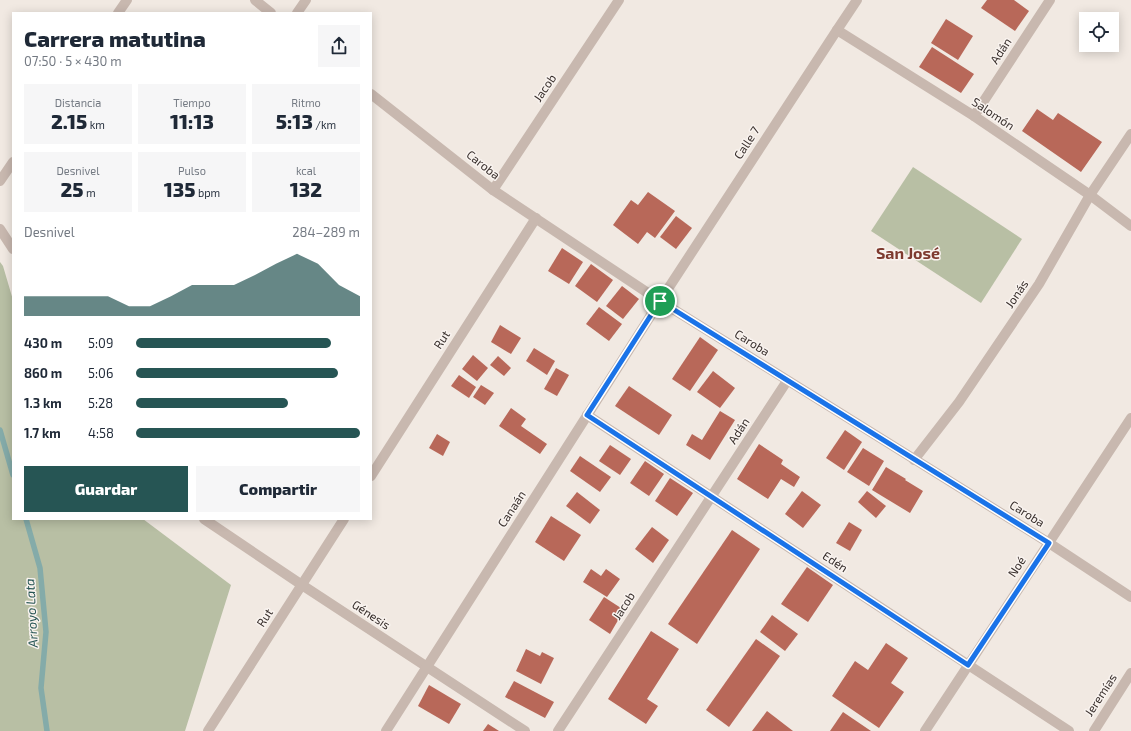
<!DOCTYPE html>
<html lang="es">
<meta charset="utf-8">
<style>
:root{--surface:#fff;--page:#f6f6f7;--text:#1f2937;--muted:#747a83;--accent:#265554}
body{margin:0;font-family:"Exo 2",sans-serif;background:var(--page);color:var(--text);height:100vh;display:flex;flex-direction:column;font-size:15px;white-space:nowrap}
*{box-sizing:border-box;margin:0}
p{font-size:13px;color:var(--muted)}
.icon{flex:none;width:22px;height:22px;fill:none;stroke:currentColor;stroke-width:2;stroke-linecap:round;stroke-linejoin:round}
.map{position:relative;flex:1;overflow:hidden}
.drawer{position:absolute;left:12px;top:12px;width:360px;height:508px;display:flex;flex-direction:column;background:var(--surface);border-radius:0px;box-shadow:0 2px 10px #0003}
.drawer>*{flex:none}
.tools{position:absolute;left:1079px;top:12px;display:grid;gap:8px}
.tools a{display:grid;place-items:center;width:40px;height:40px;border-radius:0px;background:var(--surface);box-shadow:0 2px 10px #0003;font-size:20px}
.pin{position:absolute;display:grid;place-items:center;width:34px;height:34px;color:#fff;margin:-17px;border:2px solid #fff;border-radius:50%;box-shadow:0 1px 4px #0007}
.round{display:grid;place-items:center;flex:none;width:42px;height:42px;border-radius:0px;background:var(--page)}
.headline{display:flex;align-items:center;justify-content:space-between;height:68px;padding:0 12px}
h1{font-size:22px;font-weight:800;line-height:30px}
.metrics{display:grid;grid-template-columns:repeat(3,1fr);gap:6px;height:68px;padding:4px 12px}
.metrics div{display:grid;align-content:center;border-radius:0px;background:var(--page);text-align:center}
.metrics b{font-size:20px;font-weight:800}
.metrics small{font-size:11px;font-weight:400}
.metrics p{font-size:11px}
.chart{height:112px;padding:8px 12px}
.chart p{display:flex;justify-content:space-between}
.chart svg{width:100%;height:72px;margin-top:4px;fill:var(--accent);opacity:.7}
.cta{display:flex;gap:8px;margin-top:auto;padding:8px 12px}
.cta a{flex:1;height:46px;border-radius:0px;background:var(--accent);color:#fff;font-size:16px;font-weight:800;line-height:46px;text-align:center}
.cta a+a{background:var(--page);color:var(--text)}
ul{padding:0 12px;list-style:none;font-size:13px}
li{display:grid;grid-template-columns:64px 48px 1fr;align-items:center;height:30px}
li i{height:10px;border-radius:5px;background:var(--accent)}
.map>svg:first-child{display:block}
</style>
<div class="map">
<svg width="1131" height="731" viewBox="0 0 1131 731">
<rect width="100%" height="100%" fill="#f1e9e2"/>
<!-- green -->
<g fill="#b8bfa4">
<polygon points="913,167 1022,239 981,303 871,231"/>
<polygon points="0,262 3,266 13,300 13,519 143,519 231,585 185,731 0,731"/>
</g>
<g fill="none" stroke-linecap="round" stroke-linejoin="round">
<!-- stream -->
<g stroke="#84aba9" stroke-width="5.5">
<polyline points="0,430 13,475"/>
<polyline points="26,519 40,568 46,632 41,688 47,731"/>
</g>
</g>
<!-- building -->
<g fill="#b86859">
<polygon points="987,0 1014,0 1029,11 1015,31 981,8"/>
<polygon points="946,19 973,36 958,60 931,43"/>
<polygon points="932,47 974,74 961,93 919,67"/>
<polygon points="1037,109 1053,120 1058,113 1102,142 1081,172 1022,131"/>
<polygon points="648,192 675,211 655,238 647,232 638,244 613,225 631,200 638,205"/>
<polygon points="676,216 692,228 676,249 660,237"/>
<polygon points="562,248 583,262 569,284 548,271"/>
<polygon points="591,264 613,280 597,302 575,286"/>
<polygon points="622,286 639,299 623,319 606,306"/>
<polygon points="599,307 622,324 609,341 586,324"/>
<polygon points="500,325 521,338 511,354 491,342"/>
<polygon points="700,337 718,350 690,391 672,379"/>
<polygon points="534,348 555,361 547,375 526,361"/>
<polygon points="473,355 488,368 477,381 462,369"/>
<polygon points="498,356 511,368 504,376 490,365"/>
<polygon points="556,368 569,375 557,396 544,389"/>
<polygon points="713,371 735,388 720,408 697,392"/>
<polygon points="459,375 476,387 469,398 451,386"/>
<polygon points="481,385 494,393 485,405 473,397"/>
<polygon points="629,386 672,415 659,435 615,406"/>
<polygon points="511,408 526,419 521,426 547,444 540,454 499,426"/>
<polygon points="720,411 735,420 710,460 686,445 692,434 702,440"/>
<polygon points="845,430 862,442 844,470 826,458"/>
<polygon points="437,434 450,442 443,456 429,448"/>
<polygon points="759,444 783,460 781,464 800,477 794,487 781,479 768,499 737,479"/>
<polygon points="610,445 631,459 620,475 599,461"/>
<polygon points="863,448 884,461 869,486 847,472"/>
<polygon points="580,456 611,477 600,492 570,471"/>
<polygon points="645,461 664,474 649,496 630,483"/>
<polygon points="886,467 906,479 905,480 923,491 910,513 872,490"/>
<polygon points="670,478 693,493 677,516 655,501"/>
<polygon points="802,491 821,505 803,528 785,514"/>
<polygon points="867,491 886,506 876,518 858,502"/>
<polygon points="577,492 600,510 590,524 566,506"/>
<polygon points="551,516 581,535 564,561 535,542"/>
<polygon points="849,522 862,530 850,551 836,543"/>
<polygon points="652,527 669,540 653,563 635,549"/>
<polygon points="732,530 760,549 697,644 668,624"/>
<polygon points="807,567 833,585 808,622 781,604"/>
<polygon points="591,569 601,576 606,569 620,579 607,597 583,582"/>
<polygon points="604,597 624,610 610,634 589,620"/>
<polygon points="772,615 798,634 785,651 760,632"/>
<polygon points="651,631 679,649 647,699 658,706 646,724 608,699"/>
<polygon points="756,639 780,656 729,727 706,710"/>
<polygon points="886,643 908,658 891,683 904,692 879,728 832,696 855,661 868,670"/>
<polygon points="526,649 540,656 542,652 554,658 541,684 516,671"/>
<polygon points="514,681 554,702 545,718 505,697"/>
<polygon points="429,685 461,704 449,724 418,706"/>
<polygon points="767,711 793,731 752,731"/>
<polygon points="843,712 871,731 830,731"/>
<polygon points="488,724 499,731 483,731"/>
</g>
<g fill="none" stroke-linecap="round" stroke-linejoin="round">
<!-- street -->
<g stroke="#c8b8af" stroke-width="10">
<polyline points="255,0 271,13"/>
<polyline points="118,13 127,0"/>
<polyline points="297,13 306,0"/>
<polyline points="837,30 974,116 1090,195 1131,226"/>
<polyline points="371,94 493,190 660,301 1049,543 1131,597"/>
<polyline points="974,116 1050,0"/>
<polyline points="0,181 13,162"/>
<polyline points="493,190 619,0"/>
<polyline points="0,229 13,249"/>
<polyline points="587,415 1069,731"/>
<polyline points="914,460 959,402 1039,284 1090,195 1131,134"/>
<polyline points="371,476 536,218"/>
<polyline points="204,519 302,585 525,731"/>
<polyline points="208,731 344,519"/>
<polyline points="386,731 660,301 837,30 857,0"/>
<polyline points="558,731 787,381"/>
<polyline points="925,731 1131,418"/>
<polyline points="1094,731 1131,673"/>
</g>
</g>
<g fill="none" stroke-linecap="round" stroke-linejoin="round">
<defs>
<polygon id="route" points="660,301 1049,543 968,665 587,415"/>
</defs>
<!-- route casing -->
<use href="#route" stroke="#fff" stroke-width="8"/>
<!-- route -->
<use href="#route" stroke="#1a73e8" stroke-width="5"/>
</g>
<g text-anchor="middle" stroke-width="3" stroke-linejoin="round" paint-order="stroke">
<!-- street labels -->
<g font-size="12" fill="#382f2c" stroke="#f9f3ef">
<text transform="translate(1001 51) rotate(-57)" y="4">Adán</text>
<text transform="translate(545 88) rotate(-56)" y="4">Jacob</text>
<text transform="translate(993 114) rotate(34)" y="4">Salomón</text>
<text transform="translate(747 143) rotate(-57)" y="4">Calle 7</text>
<text transform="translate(483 165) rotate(38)" y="4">Caroba</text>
<text transform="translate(1017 294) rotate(-56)" y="4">Jonás</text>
<text transform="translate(442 340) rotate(-57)" y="4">Rut</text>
<text transform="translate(752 343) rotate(32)" y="4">Caroba</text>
<text transform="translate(739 431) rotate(-57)" y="4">Adán</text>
<text transform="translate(512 509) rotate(-57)" y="4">Canaán</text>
<text transform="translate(1027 514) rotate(32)" y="4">Caroba</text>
<text transform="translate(835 562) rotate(33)" y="4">Edén</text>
<text transform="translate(1017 567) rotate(-57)" y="4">Noé</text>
<text transform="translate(624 606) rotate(-57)" y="4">Jacob</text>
<text transform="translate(371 615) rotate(33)" y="4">Génesis</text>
<text transform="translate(265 618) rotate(-57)" y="4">Rut</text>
<text transform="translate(1101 695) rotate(-57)" y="4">Jeremías</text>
</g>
<!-- water labels -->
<g font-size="13" font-style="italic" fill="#265554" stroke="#f9f3ef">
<text transform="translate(31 613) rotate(-93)" y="5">Arroyo Lata</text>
</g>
<!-- district labels -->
<g font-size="16" font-weight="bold" fill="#7e3a2f" stroke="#f9f3ef">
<text x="908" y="259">San José</text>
</g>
</g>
</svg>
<div class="tools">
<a><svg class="icon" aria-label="locate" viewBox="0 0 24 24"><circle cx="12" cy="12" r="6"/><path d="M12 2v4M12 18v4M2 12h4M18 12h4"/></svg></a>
</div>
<div class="pin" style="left:660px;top:301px;background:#1e9e55"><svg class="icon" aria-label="arrive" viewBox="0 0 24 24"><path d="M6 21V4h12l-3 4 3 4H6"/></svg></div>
<section class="drawer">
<div class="headline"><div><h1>Carrera matutina</h1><p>07:50 · 5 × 430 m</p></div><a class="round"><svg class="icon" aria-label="share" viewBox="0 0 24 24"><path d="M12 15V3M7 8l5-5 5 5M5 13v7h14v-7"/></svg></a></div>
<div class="metrics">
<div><p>Distancia</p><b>2.15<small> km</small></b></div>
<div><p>Tiempo</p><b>11:13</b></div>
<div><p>Ritmo</p><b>5:13<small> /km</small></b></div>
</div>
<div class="metrics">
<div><p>Desnivel</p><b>25<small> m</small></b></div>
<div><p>Pulso</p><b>135<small> bpm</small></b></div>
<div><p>kcal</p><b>132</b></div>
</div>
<div class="chart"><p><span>Desnivel</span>284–289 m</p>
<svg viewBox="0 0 160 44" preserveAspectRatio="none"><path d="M0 44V32L10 32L20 32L30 32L40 32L50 38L60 38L70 32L80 25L90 25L100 25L110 19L120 12L130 6L140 12L150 25L160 32V44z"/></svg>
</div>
<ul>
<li><b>430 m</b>5:09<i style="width:87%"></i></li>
<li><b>860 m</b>5:06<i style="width:90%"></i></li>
<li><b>1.3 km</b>5:28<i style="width:68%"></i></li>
<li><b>1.7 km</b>4:58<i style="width:100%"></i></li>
</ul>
<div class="cta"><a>Guardar</a><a>Compartir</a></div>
</section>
</div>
